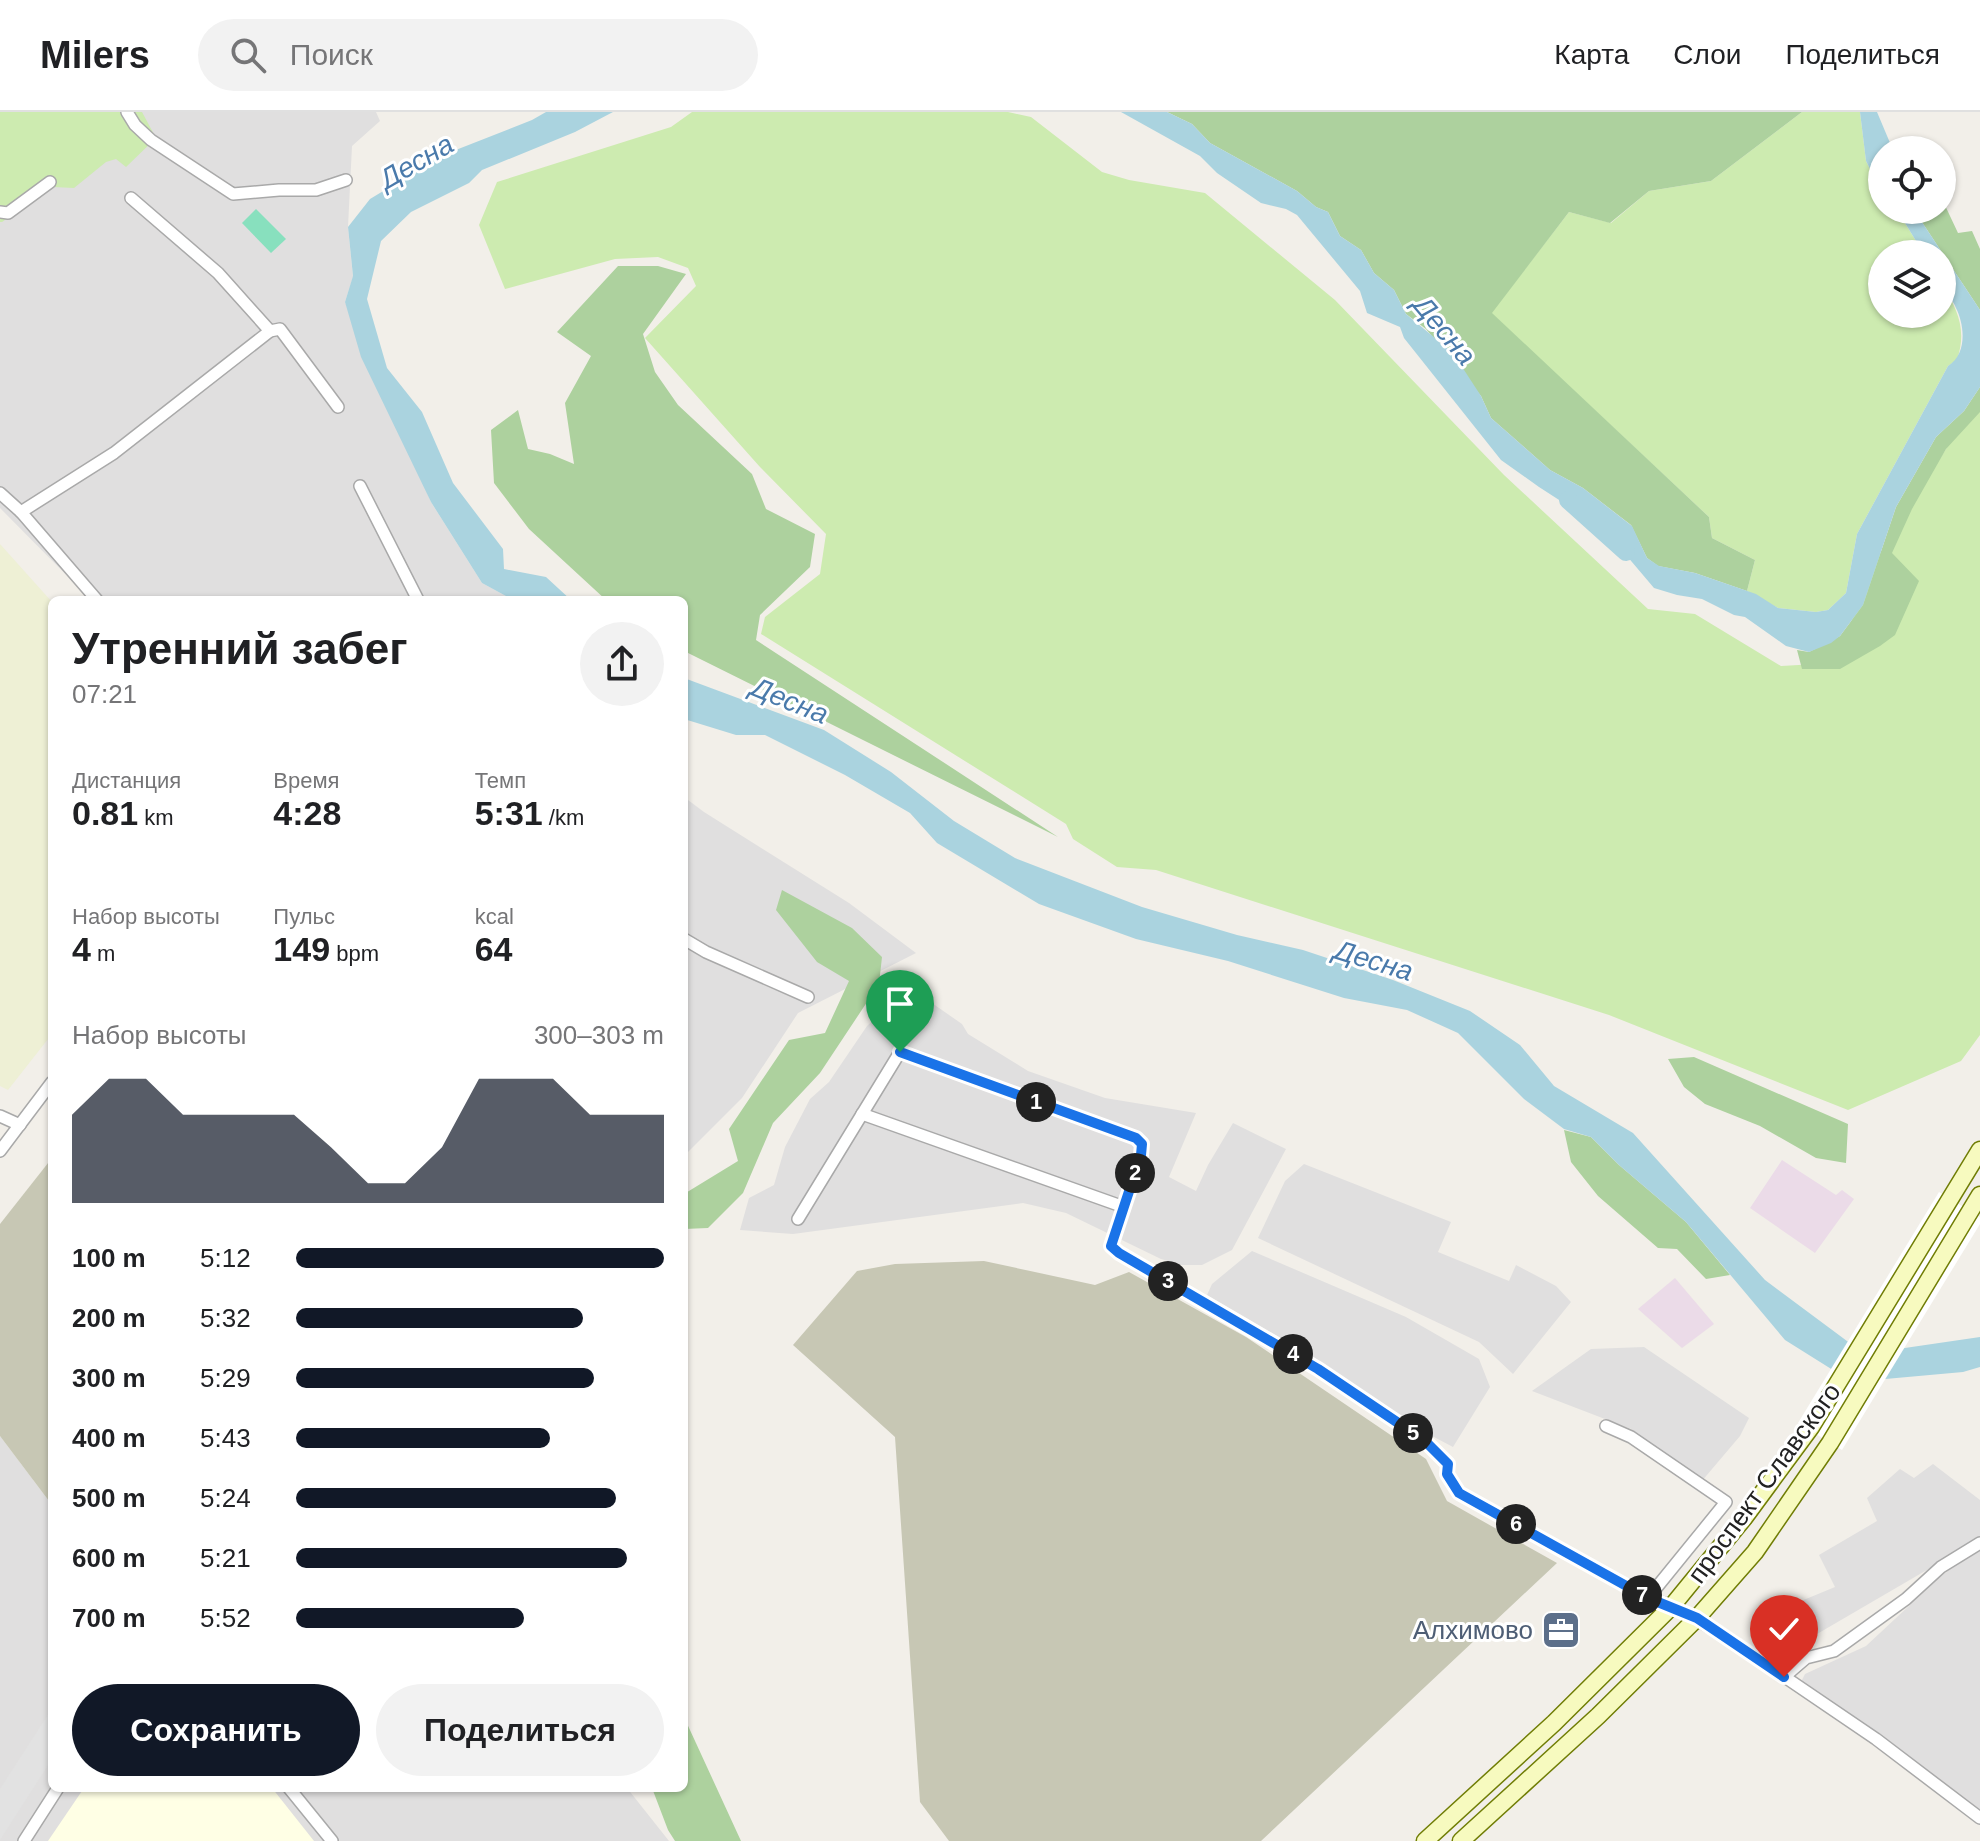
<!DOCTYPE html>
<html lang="ru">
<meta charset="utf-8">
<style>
:root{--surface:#fff;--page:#f2f2f2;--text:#202124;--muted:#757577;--line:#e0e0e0;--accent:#111827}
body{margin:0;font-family:Helvetica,sans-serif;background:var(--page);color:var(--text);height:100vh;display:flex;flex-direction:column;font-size:30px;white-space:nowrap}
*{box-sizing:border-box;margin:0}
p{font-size:26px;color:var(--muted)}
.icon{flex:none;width:44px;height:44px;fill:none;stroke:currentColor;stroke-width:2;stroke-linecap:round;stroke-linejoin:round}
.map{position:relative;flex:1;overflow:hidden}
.panel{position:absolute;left:48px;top:484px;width:640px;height:1196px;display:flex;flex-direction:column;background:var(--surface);border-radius:12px;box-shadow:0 2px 6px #0004}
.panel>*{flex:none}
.controls{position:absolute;left:1868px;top:24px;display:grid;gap:16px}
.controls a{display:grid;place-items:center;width:88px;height:88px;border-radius:50%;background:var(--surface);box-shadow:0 2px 6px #0004;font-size:40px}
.pin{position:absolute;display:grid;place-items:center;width:68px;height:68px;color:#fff;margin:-82px -34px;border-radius:50% 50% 50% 0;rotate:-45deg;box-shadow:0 0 8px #0007}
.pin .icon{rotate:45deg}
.km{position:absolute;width:40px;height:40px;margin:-20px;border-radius:50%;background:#222;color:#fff;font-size:22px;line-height:40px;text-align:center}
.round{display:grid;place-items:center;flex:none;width:84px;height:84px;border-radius:42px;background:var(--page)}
.overview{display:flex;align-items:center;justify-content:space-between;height:136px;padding:0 24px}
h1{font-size:44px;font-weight:600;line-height:60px}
.stats{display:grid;grid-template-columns:repeat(3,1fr);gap:12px;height:136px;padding:8px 24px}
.stats div{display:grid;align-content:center}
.stats b{font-size:34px;font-weight:600}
.stats small{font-size:22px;font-weight:400}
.stats p{font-size:22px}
.chart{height:224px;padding:16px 24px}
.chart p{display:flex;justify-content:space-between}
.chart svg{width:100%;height:144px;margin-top:8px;fill:var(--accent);opacity:.7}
.action{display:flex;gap:16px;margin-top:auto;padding:16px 24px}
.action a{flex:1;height:92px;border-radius:48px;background:var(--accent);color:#fff;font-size:32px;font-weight:600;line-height:92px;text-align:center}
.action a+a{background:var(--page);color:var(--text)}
ul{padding:0 24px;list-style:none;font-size:26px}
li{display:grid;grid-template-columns:128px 96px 1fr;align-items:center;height:60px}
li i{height:20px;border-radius:10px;background:var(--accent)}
header{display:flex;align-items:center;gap:48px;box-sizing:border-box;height:112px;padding:0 40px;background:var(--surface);border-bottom:2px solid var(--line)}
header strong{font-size:38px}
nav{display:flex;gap:44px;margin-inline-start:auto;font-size:28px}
.search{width:560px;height:72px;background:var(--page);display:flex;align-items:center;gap:20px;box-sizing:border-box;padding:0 28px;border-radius:44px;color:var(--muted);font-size:30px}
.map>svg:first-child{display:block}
</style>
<header>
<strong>Milers</strong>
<div class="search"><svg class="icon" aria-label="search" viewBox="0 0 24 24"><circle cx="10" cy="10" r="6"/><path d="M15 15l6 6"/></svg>Поиск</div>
<nav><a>Карта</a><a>Слои</a><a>Поделиться</a></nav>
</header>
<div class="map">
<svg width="1980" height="1729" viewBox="0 0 1980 1729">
<rect width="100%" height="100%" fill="#f2efe9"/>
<!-- residential -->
<g fill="#e0dfdf">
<polygon points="138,0 376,0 380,9 352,34 348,115 353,165 345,190 431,390 482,471 513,488 91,488 0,396 0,49"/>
<polygon points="684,685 704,700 849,791 916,841 798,901 742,986 684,1044"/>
<polygon points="899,885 929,889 962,912 968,922 1028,959 1105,986 1196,1001 1169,1065 1196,1079 1208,1053 1233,1011 1286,1037 1232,1138 1202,1153 1182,1153 1161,1147 1066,1101 1023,1091 793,1122 740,1118 749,1086 774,1073 785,1035 810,987 829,970 867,914"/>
<polygon points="1304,1052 1451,1110 1438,1140 1509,1169 1516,1153 1556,1174 1571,1190 1513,1262 1479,1230 1258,1126 1285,1069"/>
<polygon points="1252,1139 1406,1205 1479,1247 1490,1275 1453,1335 1417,1316 1410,1315 1318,1253 1315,1246 1207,1183 1212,1172"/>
<polygon points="1644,1235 1749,1306 1740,1324 1701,1370 1631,1317 1532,1279 1591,1237"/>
<polygon points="0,1324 52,1393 52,1676 627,1676 669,1729 0,1729"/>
<polygon points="1933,1352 1980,1388 1980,1427 1805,1529 1789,1494 1835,1475 1819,1443 1877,1409 1867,1386 1900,1357 1914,1366"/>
<polygon points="1980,1433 1980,1700 1801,1570 1805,1562 1866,1534 1939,1466"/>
</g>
<!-- industrial -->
<g fill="#ebdbe8">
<polygon points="1782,1048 1836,1083 1842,1078 1854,1087 1815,1141 1750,1096"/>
<polygon points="1675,1166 1714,1212 1682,1236 1638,1197"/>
</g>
<!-- education -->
<polygon fill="#ffffe5" points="84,1676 272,1676 314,1729 48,1729"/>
<!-- construction -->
<g fill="#c7c7b4">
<polygon points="52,1046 52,1393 0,1324 0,1112"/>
<polygon points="984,1149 1095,1173 1129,1160 1246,1225 1426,1347 1447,1389 1557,1451 1261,1729 949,1729 920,1690 895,1325 793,1233 857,1159 895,1152"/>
</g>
<!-- farmland -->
<polygon fill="#eef0d5" points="0,432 52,490 52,922 8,978 0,974"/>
<!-- grass -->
<g fill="#cdebb0">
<polygon points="0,0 142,0 156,26 126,55 116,47 106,50 74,76 53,75 2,110 0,110"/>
<polygon points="692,0 1008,0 1031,5 1102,60 1129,68 1205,81 1335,188 1504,363 1648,497 1695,502 1781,554 1834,551 1879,443 1980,283 1980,923 1961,949 1848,998 1609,903 1156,758 1117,755 1073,727 1066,712 761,522 765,505 820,462 826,422 760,355 645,226 696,174 688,156 658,145 615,147 505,177 479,113 497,70 671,15"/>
<path d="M1802,0H1860L1866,49L1882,81V98H1897L1924,142H1882V202H1942V172C1958,198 1967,218 1957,248L1948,254L1857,422L1846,481L1828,498L1816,500L1778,496L1747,479L1755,448L1712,426L1709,405L1491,201L1569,100L1611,111L1649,79L1711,69Z"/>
</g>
<!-- forest -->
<g fill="#add19e">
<polygon points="1167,0 1802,0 1711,69 1649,79 1610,111 1569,100 1492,201 1709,405 1712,426 1755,448 1747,479 1695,461 1658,454 1647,446 1631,413 1583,376 1550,358 1491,306 1481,284 1426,217 1406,202 1394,178 1374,161 1361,138 1340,124 1328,100 1316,95 1297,79 1210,31 1192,12"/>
<polygon points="1942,87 1958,121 1972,119 1980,137 1980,198 1914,98 1942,98"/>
<polygon points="618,154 658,154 686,162 643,222 655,260 678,293 752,362 766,397 815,422 810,455 760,503 756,528 1058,725 684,539 684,488 606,488 529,417 494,371 491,318 518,298 528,337 550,342 574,352 565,291 591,244 557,220"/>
<polygon points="1980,275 1980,300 1946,337 1912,397 1892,441 1919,469 1895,523 1880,534 1840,557 1802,557 1797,538 1809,540 1840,524 1863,493 1896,395 1936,325 1964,299"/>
<polygon points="782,778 852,816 882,845 879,872 820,961 773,1011 743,1081 708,1116 684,1117 684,1082 738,1049 729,1017 789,928 825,921 849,869 817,850 776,798"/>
<polygon points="1694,945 1848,1012 1846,1051 1816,1046 1760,1014 1705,992 1684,975 1668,947"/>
<polygon points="1564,1018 1591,1025 1619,1053 1686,1110 1730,1163 1706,1167 1677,1137 1658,1136 1598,1084 1571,1050"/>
<polygon points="684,1605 741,1729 675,1729 668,1718 652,1676 684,1676"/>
</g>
<!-- pitch -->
<polygon fill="#88e0be" points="256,97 286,127 271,141 242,111"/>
<!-- parking -->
<polygon fill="#e2e2e2" points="51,1598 52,1647 0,1728 0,1677"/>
<!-- water -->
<g fill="#aad3df">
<polygon points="546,0 613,0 575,20 482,58 469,71 411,100 381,129 367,187 387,256 422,300 453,371 503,437 504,457 546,465 571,488 513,488 482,471 431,390 361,245 345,190 353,164 348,115 370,87 443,43 532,8"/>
<path d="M1121,0H1167L1192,12L1210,31L1297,79L1316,95L1328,100L1340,124L1361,138L1374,161L1394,178L1406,202L1453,241L1481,284L1491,306L1550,358L1583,376L1632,414L1647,446L1659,454L1695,461L1756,482L1778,496L1816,500L1828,498L1846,481L1857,422L1948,254C1967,242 1965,214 1956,196C1953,188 1946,182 1943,174C1940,165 1942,152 1942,142H1924L1897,98H1914L1980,198V275L1964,299L1936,325L1896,395L1863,493L1840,524L1831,531L1809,540L1786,534L1745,505L1734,503L1702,487L1677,483L1654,476L1604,417L1539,375L1501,348L1404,226L1400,215L1367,201L1360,179L1297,103L1286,97L1261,91L1217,61L1200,44Z"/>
<polygon points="1860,0 1877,0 1893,38 1882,38 1882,81 1866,49"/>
<polygon points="684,566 824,618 891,660 954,709 1015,746 1142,795 1237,823 1303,838 1393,868 1470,899 1520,933 1554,974 1633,1021 1765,1168 1851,1232 1898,1237 1980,1225 1980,1255 1963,1260 1852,1270 1785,1228 1686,1110 1619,1053 1591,1025 1564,1017 1524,987 1458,921 1407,898 1344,886 1228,849 1136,827 1039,792 937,731 910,701 845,663 765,623 736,623 684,607"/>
</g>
<!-- pier -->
<polygon fill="#fff" points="1939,1080 1980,1105 1980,1112 1842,1338 1798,1311"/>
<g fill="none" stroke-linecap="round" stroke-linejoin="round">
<!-- river -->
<polyline stroke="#aad3df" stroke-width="18" points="1568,388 1626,440"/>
<defs>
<g id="street">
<polyline points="127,0 135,13 151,28 233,82 279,78 316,78 346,68"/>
<polyline points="0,100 8,101 50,70"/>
<polyline points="270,219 280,217 338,295"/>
<polyline points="360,374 418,488"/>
<polyline points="0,381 21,400"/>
<polyline points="97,488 21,400 114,341 270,219 218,161 131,86"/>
<polyline points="684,827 706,840 808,885"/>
<polyline points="862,1002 1124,1095"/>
<polyline points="0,1004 20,1013"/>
<polyline points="0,1039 52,970"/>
<polyline points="798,1107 900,940 1136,1026 1142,1032 1141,1043 1111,1134 1119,1141 1318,1257 1425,1329 1448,1352 1447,1362 1459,1381 1648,1486 1672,1494 1720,1521 1876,1627 1980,1706"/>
<polyline points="1606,1314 1631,1325 1726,1390 1648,1486"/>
<polyline points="1784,1565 1806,1546 1834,1539 1906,1487 1941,1455 1980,1431"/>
<polyline points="289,1676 332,1729"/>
<polyline points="24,1729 58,1676"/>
</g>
<g id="secondary">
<polyline points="1425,1729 1554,1611 1672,1494 1744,1406 1811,1315 1980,1038"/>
<polyline points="1461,1729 1598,1604 1697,1506 1755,1440 1830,1331 1980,1083"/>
</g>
</defs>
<!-- street casing -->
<use href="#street" stroke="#a9a9a9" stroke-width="14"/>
<!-- secondary casing -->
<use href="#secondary" stroke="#707d05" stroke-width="19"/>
<!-- street -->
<use href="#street" stroke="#fff" stroke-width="11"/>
<!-- secondary -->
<use href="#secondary" stroke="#f7fabf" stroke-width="16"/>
</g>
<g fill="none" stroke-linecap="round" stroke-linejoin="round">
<defs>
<polyline id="route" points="900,940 1136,1026 1142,1032 1141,1043 1111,1134 1119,1141 1318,1257 1425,1329 1448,1352 1447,1362 1459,1381 1648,1486 1697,1506 1784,1565"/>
</defs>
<!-- route casing -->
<use href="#route" stroke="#fff" stroke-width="16"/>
<!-- route -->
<use href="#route" stroke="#1a73e8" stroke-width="10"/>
</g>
<!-- icons -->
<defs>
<symbol id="office-square" viewBox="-11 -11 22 22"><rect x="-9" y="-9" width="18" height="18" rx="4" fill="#5c6f8a" stroke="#fff"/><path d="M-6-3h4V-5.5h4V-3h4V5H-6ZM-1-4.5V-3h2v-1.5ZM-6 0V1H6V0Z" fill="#fff"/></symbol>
</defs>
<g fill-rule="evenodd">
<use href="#office-square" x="1539" y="1496" width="44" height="44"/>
</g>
<g text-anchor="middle" stroke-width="6" stroke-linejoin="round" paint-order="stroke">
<!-- street labels -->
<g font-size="26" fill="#222" stroke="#fff">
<text transform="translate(1764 1371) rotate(-54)" y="9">проспект Славского</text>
</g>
<!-- service labels -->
<g font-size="26" fill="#4e5e75" stroke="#fff" text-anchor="end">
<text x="1533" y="1527">Алхимово</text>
</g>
<!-- water labels -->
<g font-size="28" font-style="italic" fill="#4a7aab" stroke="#fff">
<text transform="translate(416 49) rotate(-30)" y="10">Десна</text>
<text transform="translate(1445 218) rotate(50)" y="10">Десна</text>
<text transform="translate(790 588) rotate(22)" y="10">Десна</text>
<text transform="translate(1374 848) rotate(17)" y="10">Десна</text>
</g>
</g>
</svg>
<div class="controls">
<a><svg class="icon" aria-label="locate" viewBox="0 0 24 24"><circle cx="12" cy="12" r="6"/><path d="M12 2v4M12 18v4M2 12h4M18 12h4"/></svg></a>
<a><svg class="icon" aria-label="layers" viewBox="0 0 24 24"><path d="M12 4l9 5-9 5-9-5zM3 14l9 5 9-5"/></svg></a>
</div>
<div class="pin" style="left:900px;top:940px;background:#1e9e55"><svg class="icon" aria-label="arrive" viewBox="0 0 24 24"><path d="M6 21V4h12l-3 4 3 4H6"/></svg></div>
<div class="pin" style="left:1784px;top:1565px;background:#d93025"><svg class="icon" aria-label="check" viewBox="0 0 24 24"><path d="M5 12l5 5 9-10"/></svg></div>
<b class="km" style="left:1036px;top:990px">1</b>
<b class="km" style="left:1135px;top:1061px">2</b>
<b class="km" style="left:1168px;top:1169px">3</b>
<b class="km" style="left:1293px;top:1242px">4</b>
<b class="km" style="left:1413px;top:1321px">5</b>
<b class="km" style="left:1516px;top:1412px">6</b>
<b class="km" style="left:1642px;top:1483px">7</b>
<section class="panel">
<div class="overview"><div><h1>Утренний забег</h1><p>07:21</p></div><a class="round"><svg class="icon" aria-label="share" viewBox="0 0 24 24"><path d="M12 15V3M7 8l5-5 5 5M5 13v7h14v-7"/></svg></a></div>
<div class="stats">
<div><p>Дистанция</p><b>0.81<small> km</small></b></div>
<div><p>Время</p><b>4:28</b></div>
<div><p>Темп</p><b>5:31<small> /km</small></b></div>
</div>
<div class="stats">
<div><p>Набор высоты</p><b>4<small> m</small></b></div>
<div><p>Пульс</p><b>149<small> bpm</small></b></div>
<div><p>kcal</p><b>64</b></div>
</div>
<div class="chart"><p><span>Набор высоты</span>300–303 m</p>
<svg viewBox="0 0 160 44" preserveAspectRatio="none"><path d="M0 44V17L10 6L20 6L30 17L40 17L50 17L60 17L70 27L80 38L90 38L100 27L110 6L120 6L130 6L140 17L150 17L160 17V44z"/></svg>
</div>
<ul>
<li><b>100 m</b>5:12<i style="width:100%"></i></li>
<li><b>200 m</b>5:32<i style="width:78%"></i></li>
<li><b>300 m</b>5:29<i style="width:81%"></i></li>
<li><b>400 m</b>5:43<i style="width:69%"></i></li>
<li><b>500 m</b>5:24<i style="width:87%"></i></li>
<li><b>600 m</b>5:21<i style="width:90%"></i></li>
<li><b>700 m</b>5:52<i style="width:62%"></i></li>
</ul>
<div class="action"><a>Сохранить</a><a>Поделиться</a></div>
</section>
</div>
